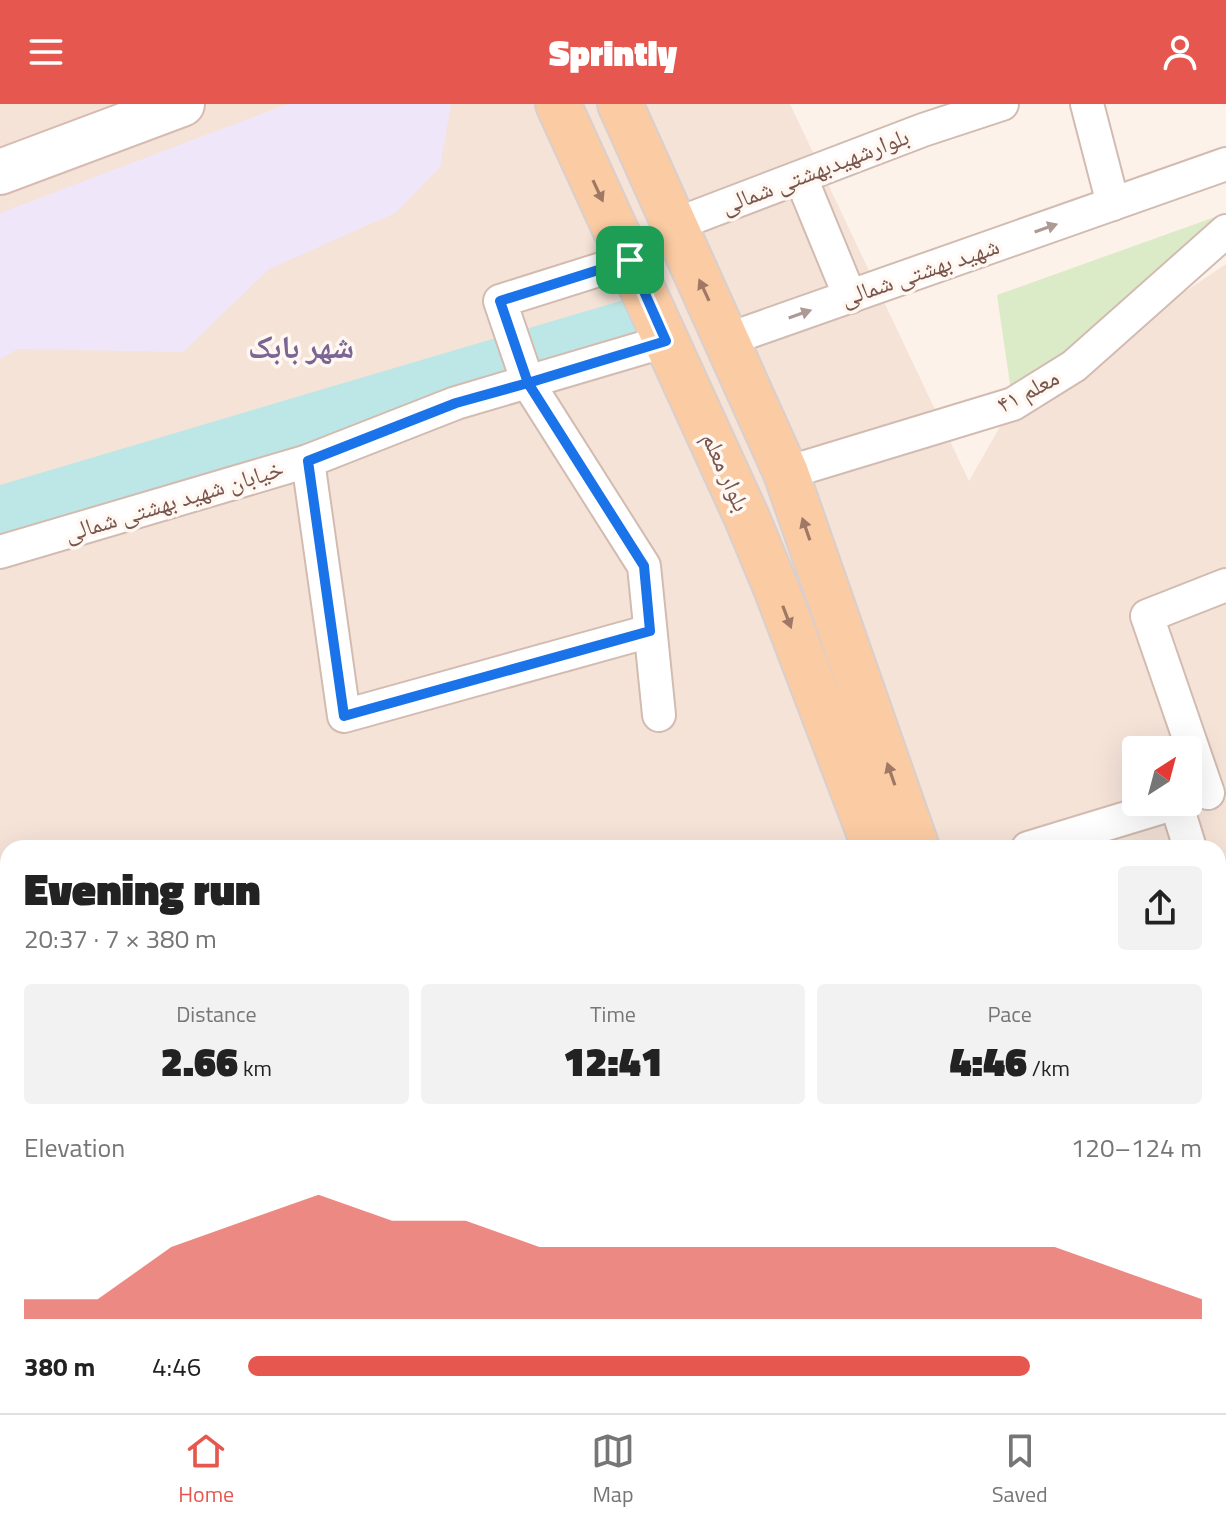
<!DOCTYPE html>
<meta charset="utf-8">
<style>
:root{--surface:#fff;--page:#f2f2f2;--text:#222;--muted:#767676;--line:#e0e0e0;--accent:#e6584f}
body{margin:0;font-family:"Titillium Web","Noto Naskh Arabic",sans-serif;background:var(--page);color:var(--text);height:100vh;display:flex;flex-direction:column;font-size:30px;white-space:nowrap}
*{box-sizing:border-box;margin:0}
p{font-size:26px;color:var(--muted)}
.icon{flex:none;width:44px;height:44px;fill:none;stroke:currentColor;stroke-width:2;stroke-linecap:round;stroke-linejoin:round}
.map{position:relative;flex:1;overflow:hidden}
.details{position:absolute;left:0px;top:736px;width:1226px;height:574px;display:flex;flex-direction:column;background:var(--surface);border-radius:24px 24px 0 0;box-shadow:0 8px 32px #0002}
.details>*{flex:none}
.needle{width:52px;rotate:36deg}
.fabs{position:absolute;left:1122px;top:632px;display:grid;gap:16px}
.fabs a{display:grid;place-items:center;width:80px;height:80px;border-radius:8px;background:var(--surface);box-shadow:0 8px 32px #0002;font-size:40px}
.pin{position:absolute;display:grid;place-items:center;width:68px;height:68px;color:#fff;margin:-34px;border-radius:16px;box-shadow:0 4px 12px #0006}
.round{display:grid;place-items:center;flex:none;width:84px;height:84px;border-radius:8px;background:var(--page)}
.summary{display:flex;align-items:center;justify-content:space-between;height:136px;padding:0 24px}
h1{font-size:44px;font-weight:800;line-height:60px}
.figures{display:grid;grid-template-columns:repeat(3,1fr);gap:12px;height:136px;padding:8px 24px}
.figures div{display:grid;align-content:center;border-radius:8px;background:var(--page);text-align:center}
.figures b{font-size:40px;font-weight:800}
.figures small{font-size:22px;font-weight:400}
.figures p{font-size:22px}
.chart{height:224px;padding:16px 24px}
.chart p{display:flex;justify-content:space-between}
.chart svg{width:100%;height:144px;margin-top:8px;fill:var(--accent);opacity:.7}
ul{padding:0 24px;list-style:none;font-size:26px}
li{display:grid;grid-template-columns:128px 96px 1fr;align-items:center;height:60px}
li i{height:20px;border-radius:10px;background:var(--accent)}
header{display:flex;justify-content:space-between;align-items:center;height:104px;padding:0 24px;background:var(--accent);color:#fff;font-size:36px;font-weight:800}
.dock{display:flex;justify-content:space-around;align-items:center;height:112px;border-top:2px solid var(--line);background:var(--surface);font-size:22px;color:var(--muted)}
.dock a{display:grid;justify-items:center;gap:4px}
.dock .current{color:var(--accent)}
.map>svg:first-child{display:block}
</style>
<header><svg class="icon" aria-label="menu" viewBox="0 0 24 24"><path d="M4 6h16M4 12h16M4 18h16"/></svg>Sprintly<svg class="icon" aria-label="person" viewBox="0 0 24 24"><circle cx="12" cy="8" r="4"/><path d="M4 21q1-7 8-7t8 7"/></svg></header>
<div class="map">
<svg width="1226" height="1309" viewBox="0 0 1226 1309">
<rect width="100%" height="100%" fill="#fdf2ea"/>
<!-- residential -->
<path fill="#f5e3d8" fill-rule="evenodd" d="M0,0H790L969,377L1013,300L1074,262L1226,160V1309H0ZM1136,646H1188V698H1136ZM8,744H1218V1302H8Z"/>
<!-- education -->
<polygon fill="#efe6fa" points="288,0 451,0 440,63 395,109 269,165 183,248 18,245 0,255 0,109"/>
<!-- green -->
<polygon fill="#dcebc7" points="1226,109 1226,127 1015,315 997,191"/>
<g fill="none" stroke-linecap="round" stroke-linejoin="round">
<!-- river -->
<polyline stroke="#bde7e6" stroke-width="50" points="0,407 634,219"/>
</g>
<!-- building -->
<polygon fill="#f2cdc1" stroke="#e5b0a1" stroke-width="2" points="967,1302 1038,1302 1040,1309 969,1309"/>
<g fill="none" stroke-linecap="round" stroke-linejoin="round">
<defs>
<g id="minor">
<polyline points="1087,0 1113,100"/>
<polyline points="801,74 850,193"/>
<polyline points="674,121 923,26 1002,0"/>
<polyline points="630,156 500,197 528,279 644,462 659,611"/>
<polyline points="726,236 1226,60"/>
<polyline points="308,357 344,612 650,527"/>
<polyline points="786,369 1013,300 1074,262 1226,127"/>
<polyline points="0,448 308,357 456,299 666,237"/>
<polyline points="1208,689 1147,512 1226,481"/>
<polyline points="1176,699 1190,744"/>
<polyline points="1028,744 1179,698"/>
<polyline points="0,824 8,827"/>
<polyline points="0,1037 8,1030"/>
<polyline points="1218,1215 1226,1211"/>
<polyline points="227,1302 230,1309"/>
<polyline points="743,1302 744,1309"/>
<polyline points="846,1302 848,1309"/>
</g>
<polyline id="tertiary" points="423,1309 449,1302"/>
<polyline id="secondary" points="0,68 182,0"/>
<g id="primary">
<polyline points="558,0 747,414 776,484 875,744"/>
<polyline points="620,0 786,369 917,744"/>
<polyline points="1061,1302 1063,1309"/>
<polyline points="1112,1302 1114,1309"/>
</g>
</defs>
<!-- minor casing -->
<use href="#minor" stroke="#d2bbb1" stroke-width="36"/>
<!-- tertiary casing -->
<use href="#tertiary" stroke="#d2bbb1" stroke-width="46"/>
<!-- secondary casing -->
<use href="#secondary" stroke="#d7bbb1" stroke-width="48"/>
<!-- primary casing -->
<use href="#primary" stroke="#d9cfcd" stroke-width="48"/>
<!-- minor -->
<use href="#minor" stroke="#fff" stroke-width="32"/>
<!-- tertiary -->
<use href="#tertiary" stroke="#fff" stroke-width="42"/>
<!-- secondary -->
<use href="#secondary" stroke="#fff" stroke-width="44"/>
<!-- primary -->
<use href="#primary" stroke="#fbcba3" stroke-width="44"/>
</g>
<!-- one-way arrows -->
<defs><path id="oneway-solid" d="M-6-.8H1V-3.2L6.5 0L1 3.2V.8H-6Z" transform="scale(2)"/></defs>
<g fill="#9f7866">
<use href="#oneway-solid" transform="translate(598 87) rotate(65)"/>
<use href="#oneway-solid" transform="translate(704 186) rotate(-115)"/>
<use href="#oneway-solid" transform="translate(806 425) rotate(-109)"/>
<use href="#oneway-solid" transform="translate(787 513) rotate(69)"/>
<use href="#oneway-solid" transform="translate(891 670) rotate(-109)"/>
</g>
<g fill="#ae9994">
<use href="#oneway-solid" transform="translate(1046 124) rotate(-19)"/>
<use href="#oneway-solid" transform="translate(800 210) rotate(-19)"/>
</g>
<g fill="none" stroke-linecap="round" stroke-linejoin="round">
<defs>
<polyline id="route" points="630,156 500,197 528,279 456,299 308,357 344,612 650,527 644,462 528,279 666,237 630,156"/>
</defs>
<!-- route casing -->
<use href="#route" stroke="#fff" stroke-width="16"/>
<!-- route -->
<use href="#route" stroke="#1a73e8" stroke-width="10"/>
</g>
<g text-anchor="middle" stroke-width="7" stroke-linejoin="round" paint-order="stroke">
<!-- street labels -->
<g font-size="24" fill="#78554c" stroke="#fff7f1">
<text transform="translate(815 67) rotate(-21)" y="8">بلوارشهیدبهشتی شمالی</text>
<text transform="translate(920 168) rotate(-19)" y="8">شهید بهشتی شمالی</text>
<text transform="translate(1028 287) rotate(-28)" y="8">معلم ۴۱</text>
<text transform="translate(726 368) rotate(66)" y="8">بلوار معلم</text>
<text transform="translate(174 397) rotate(-17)" y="8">خیابان شهید بهشتی شمالی</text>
</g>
<!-- district labels -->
<g font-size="32" font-weight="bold" fill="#7c6594" stroke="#fff7f1">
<text x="301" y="254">شهر بابک</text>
</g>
</g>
</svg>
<div class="fabs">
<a><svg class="needle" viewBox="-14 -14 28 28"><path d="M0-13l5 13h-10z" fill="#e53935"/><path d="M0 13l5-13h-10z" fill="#767676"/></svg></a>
</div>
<div class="pin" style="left:630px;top:156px;background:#1e9e55"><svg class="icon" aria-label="arrive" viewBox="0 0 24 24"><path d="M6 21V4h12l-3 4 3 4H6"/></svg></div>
<section class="details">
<div class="summary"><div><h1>Evening run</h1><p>20:37 · 7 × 380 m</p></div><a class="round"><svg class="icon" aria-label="share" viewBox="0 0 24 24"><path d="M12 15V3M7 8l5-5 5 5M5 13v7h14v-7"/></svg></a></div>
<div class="figures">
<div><p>Distance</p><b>2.66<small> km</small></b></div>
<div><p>Time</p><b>12:41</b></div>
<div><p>Pace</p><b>4:46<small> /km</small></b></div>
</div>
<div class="chart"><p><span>Elevation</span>120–124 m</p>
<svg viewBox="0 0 160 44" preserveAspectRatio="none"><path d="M0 44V38L10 38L20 22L30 14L40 6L50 14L60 14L70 22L80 22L90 22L100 22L110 22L120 22L130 22L140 22L150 30L160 38V44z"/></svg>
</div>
<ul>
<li><b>380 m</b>4:46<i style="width:82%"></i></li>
</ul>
</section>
</div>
<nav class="dock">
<a class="current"><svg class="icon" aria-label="home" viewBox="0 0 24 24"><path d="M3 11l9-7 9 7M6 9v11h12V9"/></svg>Home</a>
<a><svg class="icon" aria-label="map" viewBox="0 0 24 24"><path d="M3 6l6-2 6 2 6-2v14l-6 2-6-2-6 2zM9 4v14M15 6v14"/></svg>Map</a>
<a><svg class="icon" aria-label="saved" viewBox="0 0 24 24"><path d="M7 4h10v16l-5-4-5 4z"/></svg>Saved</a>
</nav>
